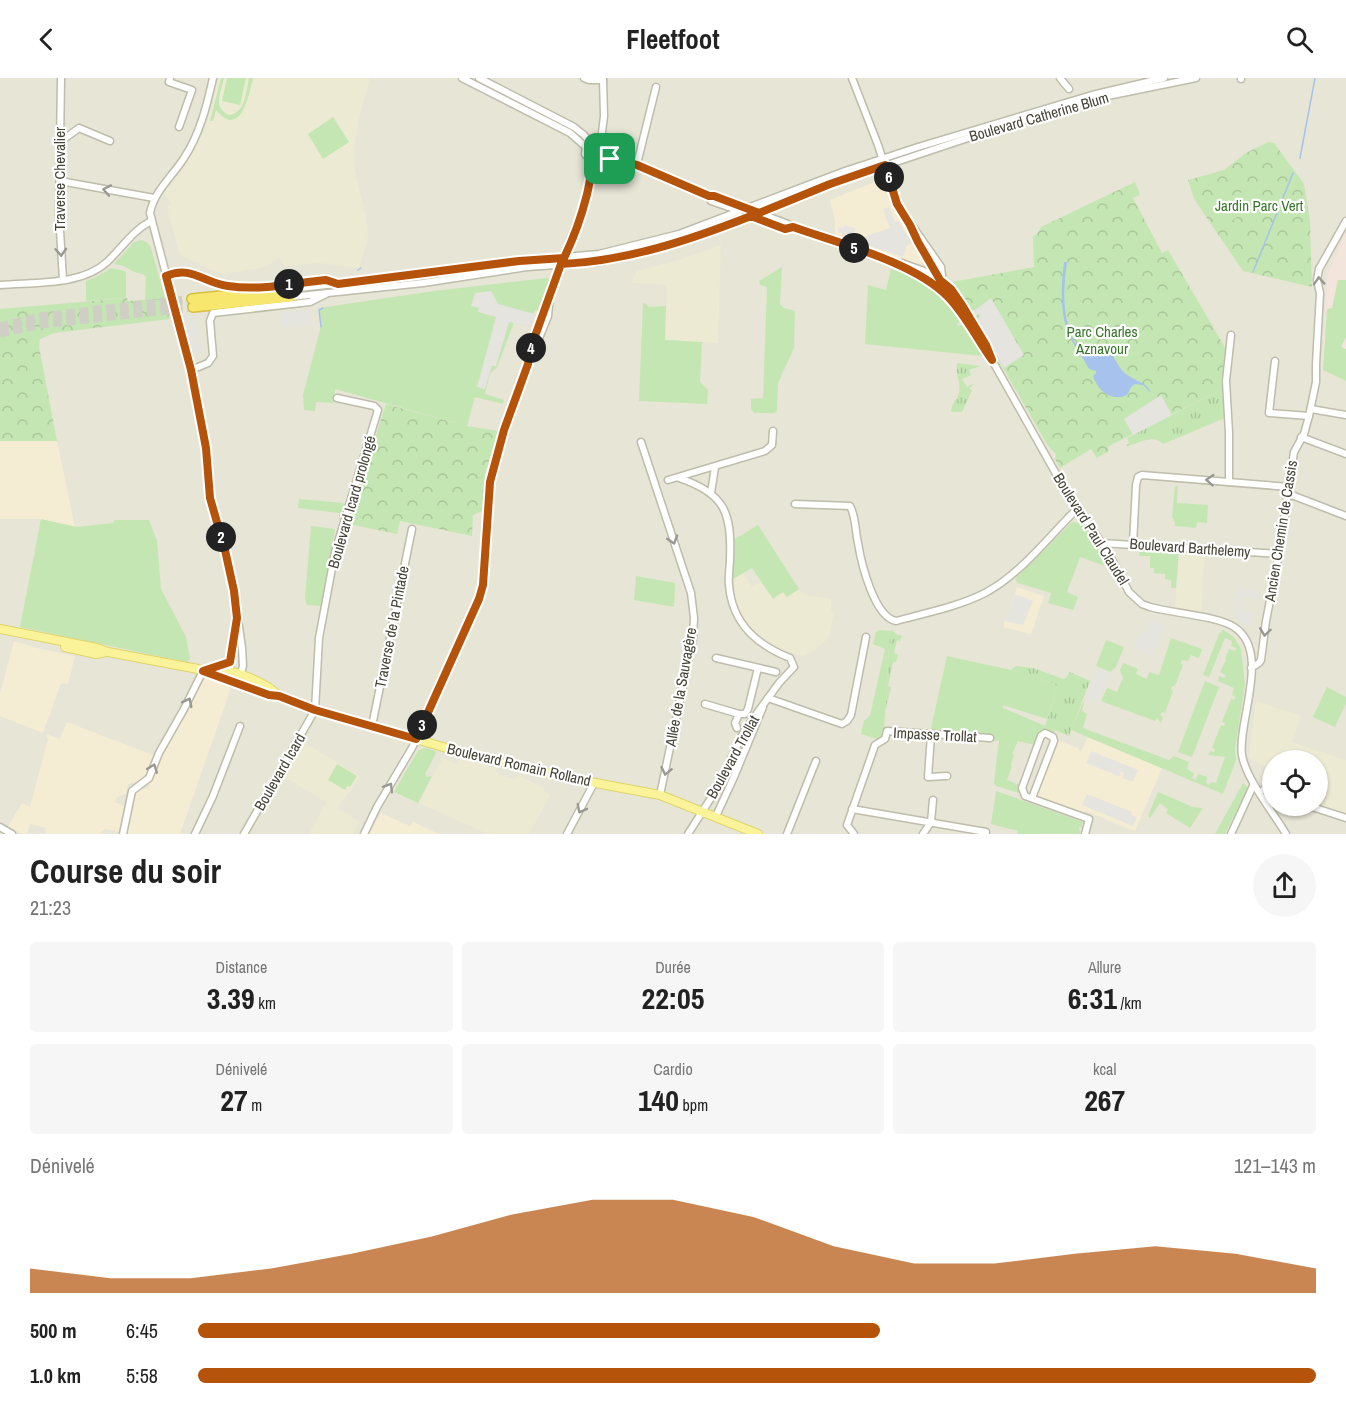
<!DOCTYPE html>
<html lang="fr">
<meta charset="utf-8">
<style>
:root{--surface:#fff;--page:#f6f6f6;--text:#222;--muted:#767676;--accent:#b45309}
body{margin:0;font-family:"Archivo Narrow",sans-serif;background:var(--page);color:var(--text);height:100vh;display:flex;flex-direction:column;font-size:22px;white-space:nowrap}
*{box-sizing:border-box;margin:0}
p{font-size:20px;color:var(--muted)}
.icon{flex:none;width:33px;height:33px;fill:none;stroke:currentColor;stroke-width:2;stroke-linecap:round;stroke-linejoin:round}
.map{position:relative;height:756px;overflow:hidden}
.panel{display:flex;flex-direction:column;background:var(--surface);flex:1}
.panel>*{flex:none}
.fabs{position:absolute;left:1262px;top:672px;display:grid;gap:12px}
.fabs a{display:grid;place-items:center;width:66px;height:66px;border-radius:50%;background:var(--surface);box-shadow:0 2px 4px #0004;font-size:30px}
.pin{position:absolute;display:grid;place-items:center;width:51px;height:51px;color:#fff;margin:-26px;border-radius:12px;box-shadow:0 3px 9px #0006}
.km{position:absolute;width:30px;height:30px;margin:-15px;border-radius:50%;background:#222;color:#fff;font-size:16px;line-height:30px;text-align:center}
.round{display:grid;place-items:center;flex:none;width:63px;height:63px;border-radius:32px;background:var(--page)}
.summary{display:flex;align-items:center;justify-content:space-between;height:102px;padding:0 30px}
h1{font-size:33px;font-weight:700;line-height:45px}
.stats{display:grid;grid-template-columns:repeat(3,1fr);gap:9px;height:102px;padding:6px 30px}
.stats div{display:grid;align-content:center;border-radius:6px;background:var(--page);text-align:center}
.stats b{font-size:30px;font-weight:700}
.stats small{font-size:16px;font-weight:400}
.stats p{font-size:16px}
.chart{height:168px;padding:12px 30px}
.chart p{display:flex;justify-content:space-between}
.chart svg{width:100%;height:108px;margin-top:6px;fill:var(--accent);opacity:.7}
ul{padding:0 30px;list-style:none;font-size:20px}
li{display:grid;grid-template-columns:96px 72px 1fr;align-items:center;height:45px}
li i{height:15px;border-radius:8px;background:var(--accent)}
header{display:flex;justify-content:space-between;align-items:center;height:78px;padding:0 30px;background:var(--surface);font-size:27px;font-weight:700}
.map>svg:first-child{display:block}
</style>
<header><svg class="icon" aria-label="back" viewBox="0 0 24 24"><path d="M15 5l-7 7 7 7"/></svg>Fleetfoot<svg class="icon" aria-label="search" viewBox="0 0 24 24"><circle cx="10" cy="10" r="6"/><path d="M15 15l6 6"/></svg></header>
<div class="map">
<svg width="1346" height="756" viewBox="0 0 1346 756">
<defs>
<pattern id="grass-tufts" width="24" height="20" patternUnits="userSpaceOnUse" patternTransform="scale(1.5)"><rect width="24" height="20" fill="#c4e6b2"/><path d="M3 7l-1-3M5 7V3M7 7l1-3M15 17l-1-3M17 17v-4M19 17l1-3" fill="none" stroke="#aac69a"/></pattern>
<pattern id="park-crowns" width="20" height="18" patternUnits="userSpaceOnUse" patternTransform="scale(1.5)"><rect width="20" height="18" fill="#c4e6b2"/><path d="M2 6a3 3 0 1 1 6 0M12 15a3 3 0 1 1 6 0" fill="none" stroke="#aac69a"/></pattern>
</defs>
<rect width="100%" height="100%" fill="#f3f2e8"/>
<!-- residential -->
<path fill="#e7e5d6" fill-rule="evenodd" d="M0,0H1346V756H0ZM1272,682H1317V728H1272Z"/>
<!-- commercial -->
<g fill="#f4edd4">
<polygon points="884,100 895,132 925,182 920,187 835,157 835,142 830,122"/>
<polygon points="0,363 57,363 75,449 41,441 0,441"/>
<polygon points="1017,509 1044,518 1031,556 1003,549"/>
<polygon points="14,563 37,570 75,578 68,606 61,605 43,655 0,638 0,616"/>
<polygon points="205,600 232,607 180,756 126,756 135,713 148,710 165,665 200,602"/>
<polygon points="67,644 153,677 143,702 128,706 126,716 117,719 115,724 124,728 119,754 105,751 99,756 45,756 46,750 30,746 27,756 22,756 8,748 22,725 30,729 48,661 46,656 60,661"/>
<polygon points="1088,659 1162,690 1136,751 1134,753 1086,733 1082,735 1042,721 1038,718 1037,712 1057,662 1078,670 1081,674"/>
<polygon points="381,735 410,748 413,744 439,756 369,756"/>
</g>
<!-- education -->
<g fill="#ecead2">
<polygon points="219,0 370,0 359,41 354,73 355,93 366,139 368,161 359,190 319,185 284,188 279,180 265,189 225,196 211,192 180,177 168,134 169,133 167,129 171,125 163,114 184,88 198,64 207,45"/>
<polygon points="721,167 718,265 665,262 667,207 631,205 637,193 679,182"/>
<polygon points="1179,473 1205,475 1201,534 1175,529"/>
<polygon points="743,495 752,509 760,503 773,521 783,514 787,519 799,511 802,516 831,521 831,533 834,535 829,560 814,573 803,578 774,570 759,559 742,538 736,523 733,501"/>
<polygon points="1256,623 1301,638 1292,664 1346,682 1346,739 1317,728 1317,682 1272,682 1272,713 1266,711 1261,701 1264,702 1269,689 1253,683 1249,679"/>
<polygon points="303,664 360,698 338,730 360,744 353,756 309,756 326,724 283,698"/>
<polygon points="443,680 457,687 460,680 497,690 496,694 514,702 517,697 544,710 543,712 551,716 529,756 488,756 418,725"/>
</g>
<!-- medical -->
<polygon fill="#f3e4dc" points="1346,154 1346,303 1323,292 1327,198"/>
<!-- grass -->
<g fill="url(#grass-tufts)">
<path d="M957,285L980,288L969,292L971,297L962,301L967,309L975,305L969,311L972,312L962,334H951C953,321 957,324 959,315C961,303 955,296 957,285Z"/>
<path d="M1222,311L1225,340L1163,366C1152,355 1139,366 1126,368L1129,365L1127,360Z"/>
<polygon points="892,552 896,556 902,558 900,563 897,562 894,575 898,577 896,584 893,584 888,608 891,609 885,635 890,553"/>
<polygon points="1016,588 1033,590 1063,601 1066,600 1070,594 1090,603 1069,658 1045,648 1057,610 1055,606 1011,592"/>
</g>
<!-- park -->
<g fill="url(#park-crowns)">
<polygon points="1268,64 1274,65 1304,106 1310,143 1312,209 1243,193 1194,121 1188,102 1224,92 1246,75"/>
<polygon points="1135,104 1140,117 1133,120 1162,175 1168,172 1226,271 1221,303 1222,311 1111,367 1108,369 1109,373 1097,380 1091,371 1060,390 1055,381 1056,376 1048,368 975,241 978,236 975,232 970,233 952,204 1034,189 1033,158 1036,157 1041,149"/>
<polygon points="127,220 128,223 164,220 165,233 168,233 170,241 54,255 40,261 39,269 57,363 0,363 0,231"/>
<polygon points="386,326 467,348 498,353 485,396 482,433 473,437 472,458 400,443 397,456 348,446"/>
</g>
<!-- garden -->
<g fill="#c4e6b2">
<path d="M221,0H224C221,14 212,30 229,37C246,35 246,13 249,0H253C249,16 241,62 216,32L213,43H210Z"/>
<polygon points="227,0 246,0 240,27 222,23"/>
<polygon points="333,39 349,64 323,81 308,56"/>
<polygon points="1242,114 1252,129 1224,148 1213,132"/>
<path d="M142,162L148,165L151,170L165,220L145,222L146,199L143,196C131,195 129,188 114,186L134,164Z"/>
<polygon points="782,189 780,226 784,230 795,233 794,270 778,305 777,333 774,335 754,335 751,331 751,321 763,320 767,209 760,207 759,203"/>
<polygon points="111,190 125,193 126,196 126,220 86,223 86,203 96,199"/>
<path d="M891,191C921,199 943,217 960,243L957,246L958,248L963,246L982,278L865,266L868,207L886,212Z"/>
<polygon points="547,200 552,201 540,234 535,232 530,249 514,245 497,289 490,296 485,316 504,322 503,326 475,319 467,348 335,311 334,325 316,324 315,333 304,332 303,317 321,248 319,230 434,213"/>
<polygon points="1338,202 1346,202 1346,259 1341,269 1346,271 1346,303 1323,292 1327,231 1332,230"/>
<polygon points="645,225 649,229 666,228 665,262 702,264 700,304 708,312 707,326 639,323 643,226"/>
<polygon points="1175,408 1178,408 1177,425 1208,427 1207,445 1197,444 1196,450 1175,448 1175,444 1172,439"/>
<polygon points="299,421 343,425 344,427 339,442 339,435 298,430"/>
<polygon points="41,441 77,449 113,445 115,442 149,442 157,463 161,511 186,559 190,581 187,584 20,549"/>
<polygon points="1072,444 1080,445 1083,448 1110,490 1080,479 1067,514 1078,519 1073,532 1048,525 1051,515 1018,505 1015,501"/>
<polygon points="758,447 799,511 787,519 783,514 773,521 752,490 733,501 735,461"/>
<polygon points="311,448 335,451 321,528 307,527 305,520"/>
<polygon points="1140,471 1179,473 1176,510 1171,510 1171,502 1165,501 1165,496 1154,495 1154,490 1150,490 1150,478 1139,478"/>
<polygon points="636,498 675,505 674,529 634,522"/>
<polygon points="879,552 890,553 884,651 883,660 880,662 861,656 864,643 870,638 885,571 873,566 876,554"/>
<polygon points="1223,552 1234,559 1241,571 1245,607 1235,671 1236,682 1223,716 1071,652 1085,620 1082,633 1087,636 1083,650 1169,682 1174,678 1189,684 1187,691 1194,695 1192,700 1196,702 1198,696 1207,699 1206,705 1209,707 1211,704 1216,705 1225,679 1208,677 1210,673 1214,674 1215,671 1212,670 1221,647 1224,648 1225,645 1222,644 1231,621 1234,622 1235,619 1232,617 1234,610 1218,603 1219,598 1225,600 1226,597 1220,594 1226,582 1225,581 1229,571 1235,573 1236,570 1231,568 1232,563 1225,560 1209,599 1203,597 1219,556"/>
<polygon points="1171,560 1202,571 1199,580 1191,577 1188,583 1182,582 1181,586 1183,587 1175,608 1172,608 1171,612 1173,613 1165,635 1162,634 1160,637 1163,639 1161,645 1157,640 1155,643 1101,623 1107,610 1117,614 1123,600 1120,592 1123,585 1138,591 1136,596 1147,601 1149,594 1159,597"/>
<polygon points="1106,562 1124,569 1116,589 1110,594 1096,588"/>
<polygon points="947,578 1011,592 1055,606 1057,610 1047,641 1003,627 1003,630 1055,652 1053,656 1045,654 1035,667 1018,663 1012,676 1014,677 1011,687 1012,688 1007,702 1019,707 1019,715 996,708 994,705 999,663 930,655"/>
<polygon points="1205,603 1219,609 1192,679 1178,674"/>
<polygon points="1327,609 1346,619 1346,625 1335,649 1313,639"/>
<polygon points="426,670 435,673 436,675 425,696 427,699 432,698 418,725 394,714 416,676 419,672"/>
<polygon points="337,686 357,698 350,709 347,708 345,712 328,702"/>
<polygon points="1243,705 1248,710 1225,756 1215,756"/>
<polygon points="996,713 1083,744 1081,750 1079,748 1080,756 1017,756 1018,753 991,746"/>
<polygon points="1158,714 1193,729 1203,730 1190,750 1166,735 1168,731 1160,725 1150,740 1148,738"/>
</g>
<!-- parking -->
<g fill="#e5e4df">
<polygon points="889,129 895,144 898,143 912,165 907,168 903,179 847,160 842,158 842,155 838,153 839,149 843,150 845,147 855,150 854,156 864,159 890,150 883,131"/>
<polygon points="491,213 498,226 534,236 530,249 509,244 496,288 492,288 485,311 477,309 496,239 478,234 479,230 471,228 475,215"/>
<polygon points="991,220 1024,277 1004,290 976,242 980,239 975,232"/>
<polygon points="309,232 311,247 282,249 281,234"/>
<polygon points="181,236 194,238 202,276 190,274"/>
<polygon points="1161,317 1172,337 1133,357 1124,341"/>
<polygon points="1237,510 1260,512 1260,520 1242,520 1241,532 1253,533 1250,548 1235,540"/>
<polygon points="1015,516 1033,523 1023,547 1005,543"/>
<polygon points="1151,541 1163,547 1152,578 1134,569 1139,556 1146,554"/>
<polygon points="1098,590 1110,594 1100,622 1094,620 1092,624 1085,623"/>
<polygon points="1091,673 1138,692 1133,704 1123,700 1124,695 1121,693 1119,698 1086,685"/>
<polygon points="1087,716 1132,734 1131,737 1137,739 1133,748 1082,727"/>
</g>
<!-- water -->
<path fill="#a7c2ed" d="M1064,184H1067C1063,213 1062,239 1075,265L1110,275C1117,282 1119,293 1129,298C1137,304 1148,305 1151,315L1143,307L1135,306L1131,309L1127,317C1111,324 1098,313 1093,298L1096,295V293L1089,291C1084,281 1077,273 1072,263C1059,239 1061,210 1064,184Z"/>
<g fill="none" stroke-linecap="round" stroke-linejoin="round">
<!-- stream -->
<g stroke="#a7c2ed" stroke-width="1.5">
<polyline points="1300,80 1315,0"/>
<polyline points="358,192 361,190"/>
<polyline points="1253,194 1293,95"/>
<polyline points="321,249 319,232 323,230"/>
</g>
<!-- highway-tunnel -->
<g stroke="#d0cfc5" stroke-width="9" stroke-dasharray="9 4.5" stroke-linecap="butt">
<polyline points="0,249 41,239 192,221"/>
<polyline points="0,255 42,246 193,229"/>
</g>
<defs>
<g id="minor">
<polyline points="61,0 59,136 63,202"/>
<polyline points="170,0 169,4 192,12 179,49"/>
<path d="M213,0C207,27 200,56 184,80C172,99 154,113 150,135L191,292L206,370L210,420L231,493L242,570L243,588L240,599"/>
<polyline points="462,0 570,55 586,69"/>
<polyline points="479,0 574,49 584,57 591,66"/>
<polyline points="584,0 589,2 603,2"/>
<polyline points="852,0 878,67 897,126 941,189 942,197 937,208"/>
<polyline points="1060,0 1069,11"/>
<polyline points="1241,0 1241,1"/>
<polyline points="60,64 79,50 110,63"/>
<polyline points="586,69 585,76 589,81 594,82 599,79 604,38 603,0"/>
<path d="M599,79L617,81L637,86L709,118H714L788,146L793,149L893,184L926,201L946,217L956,227L992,282L1068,417L1108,474L1129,514L1142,526L1150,529C1172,535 1217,538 1234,549C1272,573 1237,644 1242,677C1246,701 1273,734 1286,756"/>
<polyline points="637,86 656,9"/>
<polyline points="60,103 154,120"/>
<polyline points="709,118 711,123 740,133"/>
<polyline points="749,137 785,151 793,149"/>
<polyline points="913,153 940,202"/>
<polyline points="902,185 924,193 951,211 989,272"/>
<path d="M166,198C191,187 203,205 228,208C260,213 294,205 326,202L334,205"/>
<path d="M0,207C34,204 81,208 107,184C122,170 132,153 151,143"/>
<polyline points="290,211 409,198 519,183 599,176 679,156 845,93 918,69 1092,17 1164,0"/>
<polyline points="290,219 423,205 527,189 598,184 624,179 707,155 830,106 998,50 1093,21 1196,0"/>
<polyline points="532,268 546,225 585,124 591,97 597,81"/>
<polyline points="1275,283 1269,335 1309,338"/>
<polyline points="191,292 208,285 213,278 210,243 213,235 310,224 326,216"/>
<polyline points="1311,331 1346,337"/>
<polyline points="1301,359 1346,376"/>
<polyline points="641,364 691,515 694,540 693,560 660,717"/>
<path d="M679,400C724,415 732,434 730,480C730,489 728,498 729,507C732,546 757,567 790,580L794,589L779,605L744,653L718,709L688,756"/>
<polyline points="668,402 765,373 772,367 773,353"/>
<polyline points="1229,404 1229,355 1226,303 1231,257"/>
<polyline points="711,415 715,389"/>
<polyline points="1289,416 1346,438"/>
<path d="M795,426L850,428C856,439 855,452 858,465C861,484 874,539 896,543C925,535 957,529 985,515C1021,496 1048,459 1077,431"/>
<polyline points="1101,465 1279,476"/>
<polyline points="1133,466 1136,407 1138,399 1142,397 1289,409"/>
<polyline points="716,580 776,594"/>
<polyline points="1251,590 1259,585 1261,582 1266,543 1279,476 1294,374 1304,356 1309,338 1316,304 1316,286 1320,215 1317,202 1319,191 1346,143"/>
<polyline points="229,596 237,547"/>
<polyline points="768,620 842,646 847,643 851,637 866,559"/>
<polyline points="705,626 739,636 735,645 737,650"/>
<polyline points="739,636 745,636 748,631 758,590"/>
<polyline points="372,648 412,451"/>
<polyline points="931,657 928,699 947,698"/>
<polyline points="1263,712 1272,715"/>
<polyline points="1032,720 1054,663 1053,659 1045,655 1041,658 1022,710 1025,718 1089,741 1085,756"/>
<polyline points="1309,728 1346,740"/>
<polyline points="852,731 986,754"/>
<polyline points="716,738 734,699 763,629"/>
<polyline points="0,749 12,756"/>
<polyline points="123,756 132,713 149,700 159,675 184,631 203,593"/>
<polyline points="195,756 213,718 240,648"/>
<polyline points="244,756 315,632 319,560 335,474 378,332 374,328 337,320"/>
<polyline points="364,756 377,729 412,670 479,521 483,507 490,404 514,322 548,238 550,217"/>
<polyline points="567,756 594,705"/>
<polyline points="787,756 816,683"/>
<polyline points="854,756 847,747 875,667 885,661 887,653 990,660"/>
<polyline points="923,756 931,744 933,722"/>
<polyline points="1231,756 1253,708"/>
</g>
<g id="major">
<polyline points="0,551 97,570 108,574 198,591 269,617 279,618 315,632 457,673 558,698 660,717 758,756"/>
<polyline points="65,569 96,576 106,574"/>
<path d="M204,593C225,587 264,603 279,618"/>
</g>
<g id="highway">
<polyline points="192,221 290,211"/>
<polyline points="193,229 290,219"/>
</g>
</defs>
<!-- minor casing -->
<use href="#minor" stroke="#bebcab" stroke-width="9"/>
<!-- major casing -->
<use href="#major" stroke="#dfd46a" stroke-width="10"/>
<!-- highway casing -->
<use href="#highway" stroke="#d7bf3e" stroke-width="12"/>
<!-- minor -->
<use href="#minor" stroke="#fff" stroke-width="6"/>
<!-- major -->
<use href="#major" stroke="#faf39a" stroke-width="8"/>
<!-- highway -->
<use href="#highway" stroke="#f8e76e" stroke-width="9"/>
</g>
<!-- one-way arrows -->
<defs><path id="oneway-chevron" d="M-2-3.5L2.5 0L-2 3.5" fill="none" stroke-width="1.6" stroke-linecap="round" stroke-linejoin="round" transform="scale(1.5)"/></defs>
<g stroke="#999891">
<use href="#oneway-chevron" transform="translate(107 112) rotate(-169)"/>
<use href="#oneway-chevron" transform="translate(61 174) rotate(87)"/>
<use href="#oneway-chevron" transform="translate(1319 203) rotate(-94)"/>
<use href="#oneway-chevron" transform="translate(1210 402) rotate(-176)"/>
<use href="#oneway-chevron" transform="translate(673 462) rotate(72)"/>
<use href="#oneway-chevron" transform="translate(1265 554) rotate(98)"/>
<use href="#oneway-chevron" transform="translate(188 624) rotate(-63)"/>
<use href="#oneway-chevron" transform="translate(153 690) rotate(-69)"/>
<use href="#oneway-chevron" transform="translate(666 693) rotate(102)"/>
<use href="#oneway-chevron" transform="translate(389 709) rotate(-59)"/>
<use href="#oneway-chevron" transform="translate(581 731) rotate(118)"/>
</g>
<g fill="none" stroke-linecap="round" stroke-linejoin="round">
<defs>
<path id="route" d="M599,79L617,81L637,87L709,118H714L759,135L830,106L885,87L897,126L910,147L918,164L940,202L951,211L962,227L986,267L992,282C977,261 965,236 947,218C914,184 838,165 793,149L785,151L751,138C690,162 627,183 561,186L530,272L528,286L504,352L490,404L483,507L479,521L416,661L315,632L279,618L269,617L203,593L230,584L237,540L234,513L225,472L210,420L206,370L191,292L166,198C192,187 203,205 228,208C260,213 294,205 326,202L338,206L519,183L564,180C573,161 581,140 586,120C590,107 590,89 599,79Z"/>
</defs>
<!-- route casing -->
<use href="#route" stroke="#fff" stroke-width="12"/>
<!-- route -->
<use href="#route" stroke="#b45309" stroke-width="8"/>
</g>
<g text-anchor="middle" stroke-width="4.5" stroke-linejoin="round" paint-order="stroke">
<!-- street labels -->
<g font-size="15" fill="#464337" stroke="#fff">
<text transform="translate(1039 39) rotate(-16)" y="5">Boulevard Catherine Blum</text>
<text transform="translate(60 101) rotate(-90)" y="5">Traverse Chevalier</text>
<text transform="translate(352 424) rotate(-74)" y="5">Boulevard Icard prolongé</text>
<text transform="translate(1091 451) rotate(58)" y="5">Boulevard Paul Claudel</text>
<text transform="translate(1281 453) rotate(-81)" y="5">Ancien Chemin de Cassis</text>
<text transform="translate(1190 470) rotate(4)" y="5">Boulevard Barthelemy</text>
<text transform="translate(392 549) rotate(-79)" y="5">Traverse de la Pintade</text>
<text transform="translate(681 609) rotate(-80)" y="5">Allée de la Sauvagère</text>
<text transform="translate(935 657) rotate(3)" y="5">Impasse Trollat</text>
<text transform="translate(733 679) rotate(-61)" y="5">Boulevard Trollat</text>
<text transform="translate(519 687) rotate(13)" y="5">Boulevard Romain Rolland</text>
<text transform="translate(280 694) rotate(-60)" y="5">Boulevard Icard</text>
</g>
<!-- park labels -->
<g font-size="15" fill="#39762c" stroke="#fff">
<text x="1259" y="133">Jardin Parc Vert</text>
<text x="1102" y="259">Parc Charles<tspan x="1102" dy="17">Aznavour</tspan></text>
</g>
</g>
</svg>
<div class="fabs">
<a><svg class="icon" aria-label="locate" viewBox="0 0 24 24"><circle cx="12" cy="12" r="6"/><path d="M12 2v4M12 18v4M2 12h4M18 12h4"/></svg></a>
</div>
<div class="pin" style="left:610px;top:81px;background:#1e9e55"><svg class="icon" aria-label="arrive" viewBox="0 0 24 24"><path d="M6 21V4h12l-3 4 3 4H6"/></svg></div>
<b class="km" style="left:289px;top:206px">1</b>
<b class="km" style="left:221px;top:459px">2</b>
<b class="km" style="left:422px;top:647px">3</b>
<b class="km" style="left:531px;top:270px">4</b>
<b class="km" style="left:854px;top:170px">5</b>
<b class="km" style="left:889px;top:99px">6</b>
</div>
<section class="panel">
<div class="summary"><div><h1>Course du soir</h1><p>21:23</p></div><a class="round"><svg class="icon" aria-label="share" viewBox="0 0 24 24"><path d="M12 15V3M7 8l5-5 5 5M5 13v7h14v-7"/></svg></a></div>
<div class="stats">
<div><p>Distance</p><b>3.39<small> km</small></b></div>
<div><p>Durée</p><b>22:05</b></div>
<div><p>Allure</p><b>6:31<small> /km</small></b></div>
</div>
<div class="stats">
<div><p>Dénivelé</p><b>27<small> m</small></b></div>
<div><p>Cardio</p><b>140<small> bpm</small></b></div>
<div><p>kcal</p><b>267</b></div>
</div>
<div class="chart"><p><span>Dénivelé</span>121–143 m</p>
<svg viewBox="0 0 160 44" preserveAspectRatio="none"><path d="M0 44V34L10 38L20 38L30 34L40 28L50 21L60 12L70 6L80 6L90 13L100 25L110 32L120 32L130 28L140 25L150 28L160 34V44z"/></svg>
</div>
<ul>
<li><b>500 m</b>6:45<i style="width:61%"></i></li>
<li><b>1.0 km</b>5:58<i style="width:100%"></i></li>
</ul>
</section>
